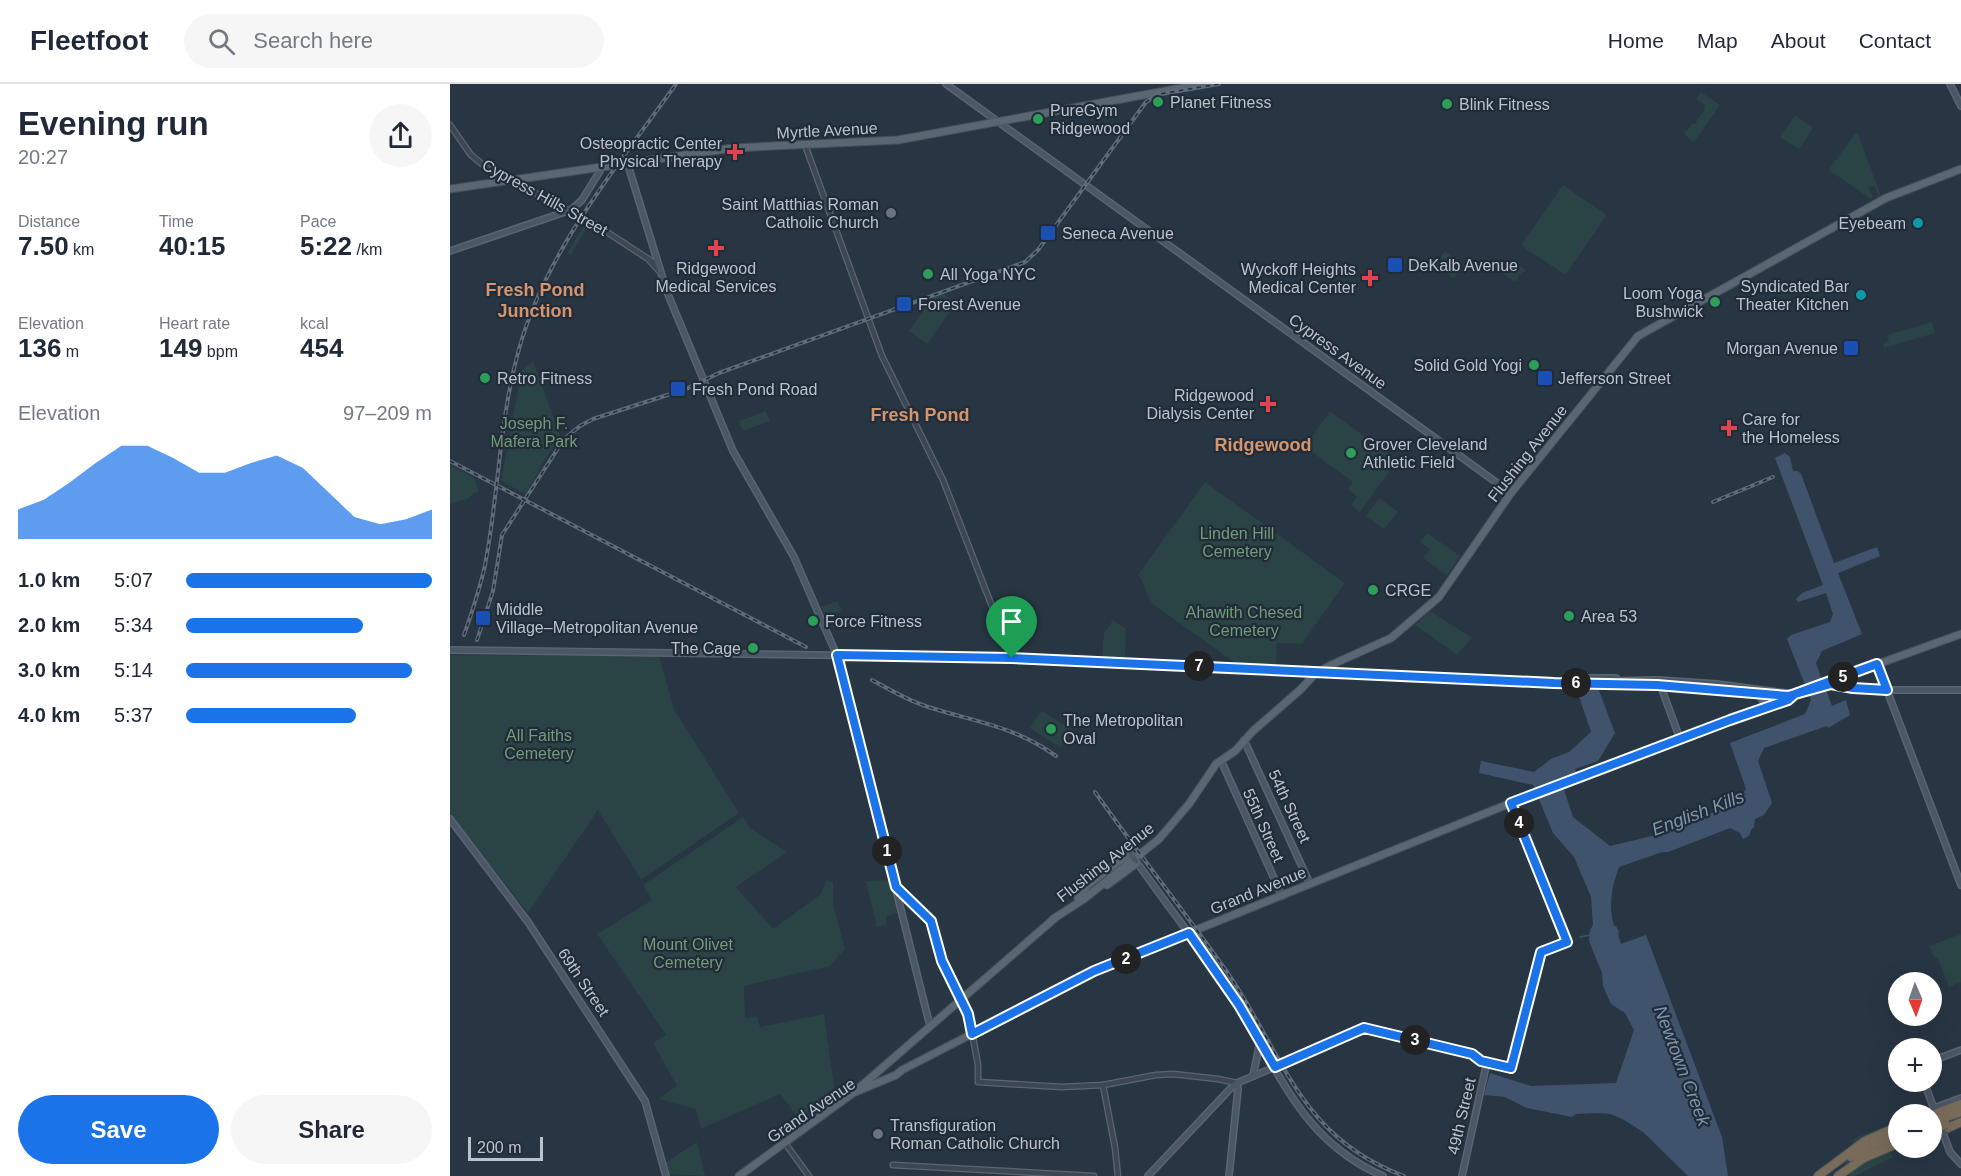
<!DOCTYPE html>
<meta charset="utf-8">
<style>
:root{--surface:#fff;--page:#f6f6f7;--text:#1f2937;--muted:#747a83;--line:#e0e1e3;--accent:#1a73e8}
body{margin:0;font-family:Arial,sans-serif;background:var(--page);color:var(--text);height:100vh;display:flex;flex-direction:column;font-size:22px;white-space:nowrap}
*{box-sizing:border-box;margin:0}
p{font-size:20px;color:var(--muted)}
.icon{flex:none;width:33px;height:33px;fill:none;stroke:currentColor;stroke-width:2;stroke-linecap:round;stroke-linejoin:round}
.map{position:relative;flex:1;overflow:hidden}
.details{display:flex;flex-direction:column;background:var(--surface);width:450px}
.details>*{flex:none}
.needle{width:39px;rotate:178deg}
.tools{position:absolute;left:1438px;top:888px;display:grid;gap:12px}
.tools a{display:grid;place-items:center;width:54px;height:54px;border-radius:50%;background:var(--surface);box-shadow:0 6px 24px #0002;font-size:30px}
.scale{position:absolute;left:18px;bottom:15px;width:75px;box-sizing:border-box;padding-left:6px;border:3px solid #bac2cc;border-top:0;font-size:16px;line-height:21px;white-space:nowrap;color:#bac2cc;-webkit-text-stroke:4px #212c38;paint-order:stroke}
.pin{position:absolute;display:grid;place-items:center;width:51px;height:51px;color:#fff;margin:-62px -26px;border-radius:50% 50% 50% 0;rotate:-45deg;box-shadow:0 0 6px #0007}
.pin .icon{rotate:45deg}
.km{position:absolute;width:30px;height:30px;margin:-15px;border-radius:50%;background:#222;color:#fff;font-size:16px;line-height:30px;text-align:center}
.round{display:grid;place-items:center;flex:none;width:63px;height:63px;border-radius:32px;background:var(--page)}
.head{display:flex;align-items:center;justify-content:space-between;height:102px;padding:0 18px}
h1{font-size:33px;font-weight:700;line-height:45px}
.figures{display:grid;grid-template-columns:repeat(3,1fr);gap:9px;height:102px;padding:6px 18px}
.figures div{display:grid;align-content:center}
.figures b{font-size:26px;font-weight:700}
.figures small{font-size:16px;font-weight:400}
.figures p{font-size:16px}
.chart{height:168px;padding:12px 18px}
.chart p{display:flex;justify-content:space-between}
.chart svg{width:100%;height:108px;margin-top:6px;fill:var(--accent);opacity:.7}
.primary-button{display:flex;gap:12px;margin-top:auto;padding:12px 18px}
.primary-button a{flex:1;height:69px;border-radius:36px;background:var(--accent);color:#fff;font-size:24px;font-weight:700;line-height:69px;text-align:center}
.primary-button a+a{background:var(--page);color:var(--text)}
ul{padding:0 18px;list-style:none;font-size:20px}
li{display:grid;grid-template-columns:96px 72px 1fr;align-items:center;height:45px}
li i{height:15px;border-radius:8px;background:var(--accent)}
header{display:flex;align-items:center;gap:36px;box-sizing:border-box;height:84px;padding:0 30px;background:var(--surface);border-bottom:2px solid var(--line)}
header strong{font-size:28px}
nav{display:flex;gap:33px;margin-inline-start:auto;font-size:21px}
.search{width:420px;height:54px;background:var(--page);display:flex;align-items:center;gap:15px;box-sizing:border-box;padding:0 21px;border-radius:33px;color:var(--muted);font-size:22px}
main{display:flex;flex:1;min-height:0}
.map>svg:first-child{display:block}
</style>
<header>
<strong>Fleetfoot</strong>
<div class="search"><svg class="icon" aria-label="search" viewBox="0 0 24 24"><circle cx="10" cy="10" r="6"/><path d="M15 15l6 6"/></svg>Search here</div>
<nav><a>Home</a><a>Map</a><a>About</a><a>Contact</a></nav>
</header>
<main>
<section class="details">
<div class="head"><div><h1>Evening run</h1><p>20:27</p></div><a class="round"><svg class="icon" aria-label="share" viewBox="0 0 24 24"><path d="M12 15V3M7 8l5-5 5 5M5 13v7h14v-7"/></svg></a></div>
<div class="figures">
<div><p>Distance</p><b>7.50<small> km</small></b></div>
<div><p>Time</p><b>40:15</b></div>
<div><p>Pace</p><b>5:22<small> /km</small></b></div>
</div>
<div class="figures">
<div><p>Elevation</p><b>136<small> m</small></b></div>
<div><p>Heart rate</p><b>149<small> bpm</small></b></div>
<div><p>kcal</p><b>454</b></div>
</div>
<div class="chart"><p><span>Elevation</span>97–209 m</p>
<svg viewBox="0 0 160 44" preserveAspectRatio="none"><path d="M0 44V32L10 28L20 21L30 13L40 6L50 6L60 11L70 17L80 17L90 13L100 10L110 15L120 25L130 35L140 38L150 36L160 32V44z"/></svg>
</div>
<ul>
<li><b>1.0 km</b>5:07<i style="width:100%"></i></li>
<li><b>2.0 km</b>5:34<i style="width:72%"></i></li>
<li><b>3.0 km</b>5:14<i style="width:92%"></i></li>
<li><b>4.0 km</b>5:37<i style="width:69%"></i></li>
</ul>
<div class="primary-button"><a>Save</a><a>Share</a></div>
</section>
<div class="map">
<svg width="1511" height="1092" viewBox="0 0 1511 1092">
<rect width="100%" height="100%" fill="#283543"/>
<!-- green -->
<g fill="#2a4344">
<polygon points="1251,8 1270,21 1244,58 1236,52 1235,49 1242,40 1245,40 1254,26 1255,21 1246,15"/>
<polygon points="1345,31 1363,44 1349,65 1330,53"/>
<polygon points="1405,50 1408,50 1431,112 1429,113 1425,103 1419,102 1423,113 1421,115 1380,87 1379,85"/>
<polygon points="1113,101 1157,131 1116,190 1114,190 1073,163 1072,160"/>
<polygon points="135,139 139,141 137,143 121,171 117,169"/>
<polygon points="995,167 1008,176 1005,181 1011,185 1004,194 985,181"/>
<polygon points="1062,176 1077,187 1072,188 1065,198 1052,189"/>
<polygon points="488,206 506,219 477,260 459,247"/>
<polygon points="1482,238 1485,249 1434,264 1433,260 1439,258 1437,251"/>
<polygon points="83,277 111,354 95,375 76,410 51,397 72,286"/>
<polygon points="316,327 320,337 293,347 289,337"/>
<polygon points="880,327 947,376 910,428 901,421 907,413 898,405 903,398 855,363"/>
<polygon points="0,381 24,394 29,407 24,409 19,414 0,420"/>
<path d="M755,398L895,499L852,560L827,559L826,581L787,580L704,521C695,512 696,500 688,491Z"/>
<polygon points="929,414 948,428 934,445 916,432"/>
<polygon points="977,449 1010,472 997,491 973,474 980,465 970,458"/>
<polygon points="387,517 392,527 376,533 371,523"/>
<polygon points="980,527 1022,554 1007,571 965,541"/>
<polygon points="663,536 676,545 675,574 652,573 654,549"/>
<polygon points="0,571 209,572 224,625 289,729 191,796 148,726 78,829 0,730"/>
<polygon points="592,627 623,646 611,664 580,644"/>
<polygon points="293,733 299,743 337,768 286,803 323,845 371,810 376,797 383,798 383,820 395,865 380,882 294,902 295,934 307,932 310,943 374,930 386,1016 353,1040 330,1010 251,1045 246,1025 208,1015 227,1002 203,959 216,951 147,850 202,816 193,801"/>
<polygon points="439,796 448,829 436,832 437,841 427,843 416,797"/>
<polygon points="1511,850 1511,898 1499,903 1487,873 1485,874 1479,862"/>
<polygon points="1431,1044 1443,1073 1405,1092 1400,1092 1390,1069 1400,1064 1405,1054"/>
<polygon points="247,1058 255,1092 219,1090 216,1078"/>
</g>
<!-- water -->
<path fill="#3f546c" d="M1335,369L1340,373L1343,387H1348L1351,390L1384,479L1427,463L1430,472L1388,489L1412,550L1372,567L1366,579L1372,597L1369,598L1372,607L1376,606L1382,622L1396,616L1400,631L1378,644L1377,642L1314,664L1308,677L1322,719L1314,731L1305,735L1304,743L1301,746L1299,752L1293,755L1290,749L1280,744L1218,768H1212L1169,783C1162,802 1158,822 1164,842H1166L1169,848L1168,850L1171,860L1196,851L1272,1053L1278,1092H1233C1214,1072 1190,1040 1163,1031C1152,1028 1137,1030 1126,1030L1122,1033L1077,1024L1055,1013L1034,1011L1040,989L1081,1002L1166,999L1184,946L1175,929L1161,920L1153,902L1152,889L1139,857L1140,846L1143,841L1141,813L1124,773L1103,749L1083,701L1029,689L1031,677L1084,688L1101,675L1119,668L1141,648L1126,604H1148L1165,649L1148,677L1125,685L1126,688L1109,699L1110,703H1113L1123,733L1160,762L1202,752L1272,725L1286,718L1296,705L1280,659L1355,630L1361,616L1337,555L1341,551L1380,538L1383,530L1376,509L1348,518L1346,515L1352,509L1373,501L1325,374Z"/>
<!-- pier -->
<polygon fill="#283543" points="1170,1034 1193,1048 1238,1092 1232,1092 1196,1054 1169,1038"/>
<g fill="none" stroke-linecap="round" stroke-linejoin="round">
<!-- stream -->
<polyline stroke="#3f546c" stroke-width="1.5" points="1130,853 1140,851"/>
<defs>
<g id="tertiary">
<polyline points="0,41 21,71 37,84 143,139 209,182"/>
<polyline points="355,61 432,272 493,396 562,574"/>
<polyline points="199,176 211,189"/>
<polyline points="446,803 481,837 492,877 520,937 528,981 528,998 612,1003 653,1001 706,991 723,990 768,995 787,999"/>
<polyline points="825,983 914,944 1022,970 1037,978"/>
<polyline points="653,1001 665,1064 668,1092"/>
<polyline points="335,1059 359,1092"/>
<polyline points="443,1081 644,1092"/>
</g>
<g id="secondary">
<polyline points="496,0 1061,409"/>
<polyline points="1500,0 1511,22"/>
<polyline points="177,78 217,208 283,367 344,473 388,574 480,942"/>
<polyline points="0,167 121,126 132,116 153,82"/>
<polyline points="0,566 586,574 1042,596 1207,601 1335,612 1344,611"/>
<polyline points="1427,580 1511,801"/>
<polyline points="1133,594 1166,594"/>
<polyline points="1161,597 1208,596 1267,600 1343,610"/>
<polyline points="1210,600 1230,655"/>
<polyline points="1378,600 1430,606 1511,606"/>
<polyline points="794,656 860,800"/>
<polyline points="773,681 832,812"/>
<polyline points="0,735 78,838 195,1017 216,1092"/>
<path d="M686,777C716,820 748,860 777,903C826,976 845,1054 933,1092"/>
<polyline points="1482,977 1511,966"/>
<polyline points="803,992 810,958"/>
<polyline points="1474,998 1486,1030"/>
<polyline points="1484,1024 1511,1014"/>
<polyline points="1490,1041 1500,1068 1511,1080"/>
<polyline points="698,1092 780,1005 787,999 825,983"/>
<polyline points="779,1092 788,1005 787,999"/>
<polyline points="1012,1092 1037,978 1062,984 1091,868 1117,858 1061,719"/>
</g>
<g id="primary">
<polyline points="0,105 283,64 448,56 753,0"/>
<polyline points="1310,610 1315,623"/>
<polyline points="657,801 687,779"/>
<polyline points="628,814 638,801 680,769"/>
<polyline points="603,835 634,815 709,755 739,720 766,680 785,667 803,647 850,606 864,591 881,581 941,554 989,513 1061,409 1188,252 1436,114 1511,85"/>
<polyline points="409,1004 605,834"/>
<polyline points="289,1092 403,1009 446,991 452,986 644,887 1061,719 1283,635 1338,616 1345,610 1511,550"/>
</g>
<g id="motorway">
<polyline points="1492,1027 1511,1020"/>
<polyline points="1494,1034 1511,1028"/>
<polyline points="1498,1044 1511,1038"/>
<polyline points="1401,1073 1426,1060 1449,1051"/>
<polyline points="1368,1092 1415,1057 1449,1042"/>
<polyline points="1388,1092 1414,1074 1449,1059"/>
</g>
</defs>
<!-- tertiary casing -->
<use href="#tertiary" stroke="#5b6570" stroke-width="7"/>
<!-- secondary casing -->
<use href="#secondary" stroke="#5b6570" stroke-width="8"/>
<!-- primary casing -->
<use href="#primary" stroke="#46505c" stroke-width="9"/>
<!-- motorway casing -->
<use href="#motorway" stroke="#47525d" stroke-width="10"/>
<!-- tertiary -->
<use href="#tertiary" stroke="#3d4753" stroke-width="4.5"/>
<!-- secondary -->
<use href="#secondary" stroke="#4b5666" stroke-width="5"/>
<!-- primary -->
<use href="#primary" stroke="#5b6673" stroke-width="7"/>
<!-- motorway -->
<use href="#motorway" stroke="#786b5a" stroke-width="8"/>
<defs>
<g id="rail">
<polyline points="0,377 356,563"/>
<polyline points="1263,418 1323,393"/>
<path d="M14,551C22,528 30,505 35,481C49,410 49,336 69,265C97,165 167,83 226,0"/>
<polyline points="27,556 43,507 52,451 114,355 130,342 143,335 236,305 269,289 575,178 588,166 696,18 710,10 769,0"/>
<path d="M422,596C442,607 463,619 485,625C531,639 565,643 606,672"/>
<path d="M645,708C688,769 734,827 777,888C835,972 848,1052 954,1092"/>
</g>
</defs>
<!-- rail casing -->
<use href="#rail" stroke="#5f6b79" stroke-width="4"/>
<!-- rail -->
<use href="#rail" stroke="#212c38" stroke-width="1.5" stroke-dasharray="4.5" stroke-linecap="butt"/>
<defs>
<polyline id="secondary-bridge" points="681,771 686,777"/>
<g id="motorway-bridge">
<polyline points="1482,1031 1492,1027"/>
<polyline points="1482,1039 1494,1034"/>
<polyline points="1485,1045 1496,1040"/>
</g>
</defs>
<!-- secondary-bridge casing -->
<use href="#secondary-bridge" stroke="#5b6570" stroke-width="8" stroke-linecap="butt"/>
<!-- motorway-bridge casing -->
<use href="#motorway-bridge" stroke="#47525d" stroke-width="10" stroke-linecap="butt"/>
<!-- secondary-bridge -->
<use href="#secondary-bridge" stroke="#4b5666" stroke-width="5"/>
<!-- motorway-bridge -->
<use href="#motorway-bridge" stroke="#786b5a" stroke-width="8"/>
</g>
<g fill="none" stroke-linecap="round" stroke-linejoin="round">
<defs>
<polyline id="route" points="562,574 387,571 446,803 481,837 492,877 518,930 522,950 644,887 739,849 789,921 825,983 914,944 1022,970 1031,977 1061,984 1091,868 1117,858 1061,719 1280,636 1338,616 1345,610 1427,580 1437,606 1403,604 1381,600 1345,610 1338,612 1207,601 1104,599 562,574"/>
</defs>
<!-- route casing -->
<use href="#route" stroke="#fff" stroke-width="12"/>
<!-- route -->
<use href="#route" stroke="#1a73e8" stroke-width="8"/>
</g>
<!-- markers -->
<g fill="#2e9e5b" stroke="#212c38" stroke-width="2">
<circle cx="708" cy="18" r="6"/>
<circle cx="997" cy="20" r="6"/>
<circle cx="588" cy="35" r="6"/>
<circle cx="478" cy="190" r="6"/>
<circle cx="1265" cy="218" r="6"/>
<circle cx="1084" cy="281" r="6"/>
<circle cx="35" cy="294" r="6"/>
<circle cx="901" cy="369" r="6"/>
<circle cx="923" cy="506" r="6"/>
<circle cx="1119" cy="532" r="6"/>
<circle cx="363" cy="537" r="6"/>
<circle cx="303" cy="564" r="6"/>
<circle cx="601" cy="645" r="6"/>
</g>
<g fill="#e0444e" stroke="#212c38" stroke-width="2">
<path d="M282 59h6v6h6v6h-6v6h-6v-6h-6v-6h6z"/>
<path d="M263 155h6v6h6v6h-6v6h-6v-6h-6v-6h6z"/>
<path d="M917 185h6v6h6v6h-6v6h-6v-6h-6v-6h6z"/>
<path d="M815 311h6v6h6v6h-6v6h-6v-6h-6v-6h6z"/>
<path d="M1276 335h6v6h6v6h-6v6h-6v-6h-6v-6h6z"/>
</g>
<g fill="#6b7280" stroke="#212c38" stroke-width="2">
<circle cx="441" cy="129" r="6"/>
<circle cx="428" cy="1050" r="6"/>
</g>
<g fill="#0f9aa8" stroke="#212c38" stroke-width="2">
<circle cx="1468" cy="139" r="6"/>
<circle cx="1411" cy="211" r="6"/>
</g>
<g fill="#1a4fb4" stroke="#212c38" stroke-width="2">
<rect x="590" y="141" width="16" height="16" rx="3"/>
<rect x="937" y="173" width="16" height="16" rx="3"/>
<rect x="446" y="212" width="16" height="16" rx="3"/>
<rect x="1393" y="256" width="16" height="16" rx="3"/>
<rect x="1087" y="286" width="16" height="16" rx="3"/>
<rect x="220" y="297" width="16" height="16" rx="3"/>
<rect x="25" y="526" width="16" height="16" rx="3"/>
</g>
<g text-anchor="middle" stroke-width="4.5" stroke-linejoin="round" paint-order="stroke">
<!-- poi labels -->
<g font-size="16" fill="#bac2cc" stroke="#212c38" text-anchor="start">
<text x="720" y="24">Planet Fitness</text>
<text x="1009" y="26">Blink Fitness</text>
<text x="600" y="32">PureGym<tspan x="600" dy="18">Ridgewood</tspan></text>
<text x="272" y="65" text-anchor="end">Osteopractic Center<tspan x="272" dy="18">Physical Therapy</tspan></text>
<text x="429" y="126" text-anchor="end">Saint Matthias Roman<tspan x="429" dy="18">Catholic Church</tspan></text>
<text x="1456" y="145" text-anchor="end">Eyebeam</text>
<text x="612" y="155">Seneca Avenue</text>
<text x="958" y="187">DeKalb Avenue</text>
<text x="266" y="190" text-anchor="middle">Ridgewood<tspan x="266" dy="18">Medical Services</tspan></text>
<text x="906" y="191" text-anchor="end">Wyckoff Heights<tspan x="906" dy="18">Medical Center</tspan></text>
<text x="490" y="196">All Yoga NYC</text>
<text x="1399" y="208" text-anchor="end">Syndicated Bar<tspan x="1399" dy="18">Theater Kitchen</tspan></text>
<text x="1253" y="215" text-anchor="end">Loom Yoga<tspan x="1253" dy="18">Bushwick</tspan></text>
<text x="468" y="226">Forest Avenue</text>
<text x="1388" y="270" text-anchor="end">Morgan Avenue</text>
<text x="1072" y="287" text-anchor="end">Solid Gold Yogi</text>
<text x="47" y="300">Retro Fitness</text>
<text x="1108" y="300">Jefferson Street</text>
<text x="242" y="311">Fresh Pond Road</text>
<text x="804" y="317" text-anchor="end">Ridgewood<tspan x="804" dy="18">Dialysis Center</tspan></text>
<text x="1292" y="341">Care for<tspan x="1292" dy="18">the Homeless</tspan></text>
<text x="913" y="366">Grover Cleveland<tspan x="913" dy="18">Athletic Field</tspan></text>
<text x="935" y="512">CRGE</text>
<text x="46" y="531">Middle<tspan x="46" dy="18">Village–Metropolitan Avenue</tspan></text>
<text x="1131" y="538">Area 53</text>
<text x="375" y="543">Force Fitness</text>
<text x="291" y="570" text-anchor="end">The Cage</text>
<text x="613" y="642">The Metropolitan<tspan x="613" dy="18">Oval</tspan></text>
<text x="440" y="1047">Transfiguration<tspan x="440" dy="18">Roman Catholic Church</tspan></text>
</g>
<!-- street labels -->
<g font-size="16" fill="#bac2cc" stroke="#212c38">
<text transform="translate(377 46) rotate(-3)" y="6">Myrtle Avenue</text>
<text transform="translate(95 113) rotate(29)" y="6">Cypress Hills Street</text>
<text transform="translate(888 267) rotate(36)" y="6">Cypress Avenue</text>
<text transform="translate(1077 369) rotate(-52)" y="6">Flushing Avenue</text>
<text transform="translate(840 722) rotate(65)" y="6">54th Street</text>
<text transform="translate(814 741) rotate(66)" y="6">55th Street</text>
<text transform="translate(655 778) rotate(-38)" y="6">Flushing Avenue</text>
<text transform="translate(808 806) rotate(-22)" y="6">Grand Avenue</text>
<text transform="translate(134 898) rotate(56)" y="6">69th Street</text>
<text transform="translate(361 1026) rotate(-34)" y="6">Grand Avenue</text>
<text transform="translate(1011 1032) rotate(-77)" y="6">49th Street</text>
</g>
<!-- park labels -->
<g font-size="16" fill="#729c79" stroke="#212c38">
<text x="84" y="345">Joseph F.<tspan x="84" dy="18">Mafera Park</tspan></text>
<text x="787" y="455">Linden Hill<tspan x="787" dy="18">Cemetery</tspan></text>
<text x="794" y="534">Ahawith Chesed<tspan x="794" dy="18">Cemetery</tspan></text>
<text x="89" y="657">All Faiths<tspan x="89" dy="18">Cemetery</tspan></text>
<text x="238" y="866">Mount Olivet<tspan x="238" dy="18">Cemetery</tspan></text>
</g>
<!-- neighbourhood labels -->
<g font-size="18" font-weight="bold" fill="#d3946e" stroke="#212c38">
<text x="85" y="212">Fresh Pond<tspan x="85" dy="21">Junction</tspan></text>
<text x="470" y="337">Fresh Pond</text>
<text x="813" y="367">Ridgewood</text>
</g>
<!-- water labels -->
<g font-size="18" font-style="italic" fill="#7c95ae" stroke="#212c38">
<text transform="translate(1248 729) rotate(-21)" y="6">English Kills</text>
<text transform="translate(1232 982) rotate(69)" y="6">Newtown Creek</text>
</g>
</g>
</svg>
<div class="tools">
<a><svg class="needle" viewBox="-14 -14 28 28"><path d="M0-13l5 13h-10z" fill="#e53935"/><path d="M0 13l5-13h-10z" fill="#747a83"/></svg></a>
<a>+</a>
<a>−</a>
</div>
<div class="scale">200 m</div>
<div class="pin" style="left:562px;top:574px;background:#1e9e55"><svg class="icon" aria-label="arrive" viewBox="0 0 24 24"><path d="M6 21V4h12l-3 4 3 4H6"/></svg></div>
<b class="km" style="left:437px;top:767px">1</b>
<b class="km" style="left:676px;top:875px">2</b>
<b class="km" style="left:965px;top:956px">3</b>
<b class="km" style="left:1069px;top:739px">4</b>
<b class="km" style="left:1393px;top:593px">5</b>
<b class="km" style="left:1126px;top:599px">6</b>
<b class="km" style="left:749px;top:582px">7</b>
</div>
</main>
